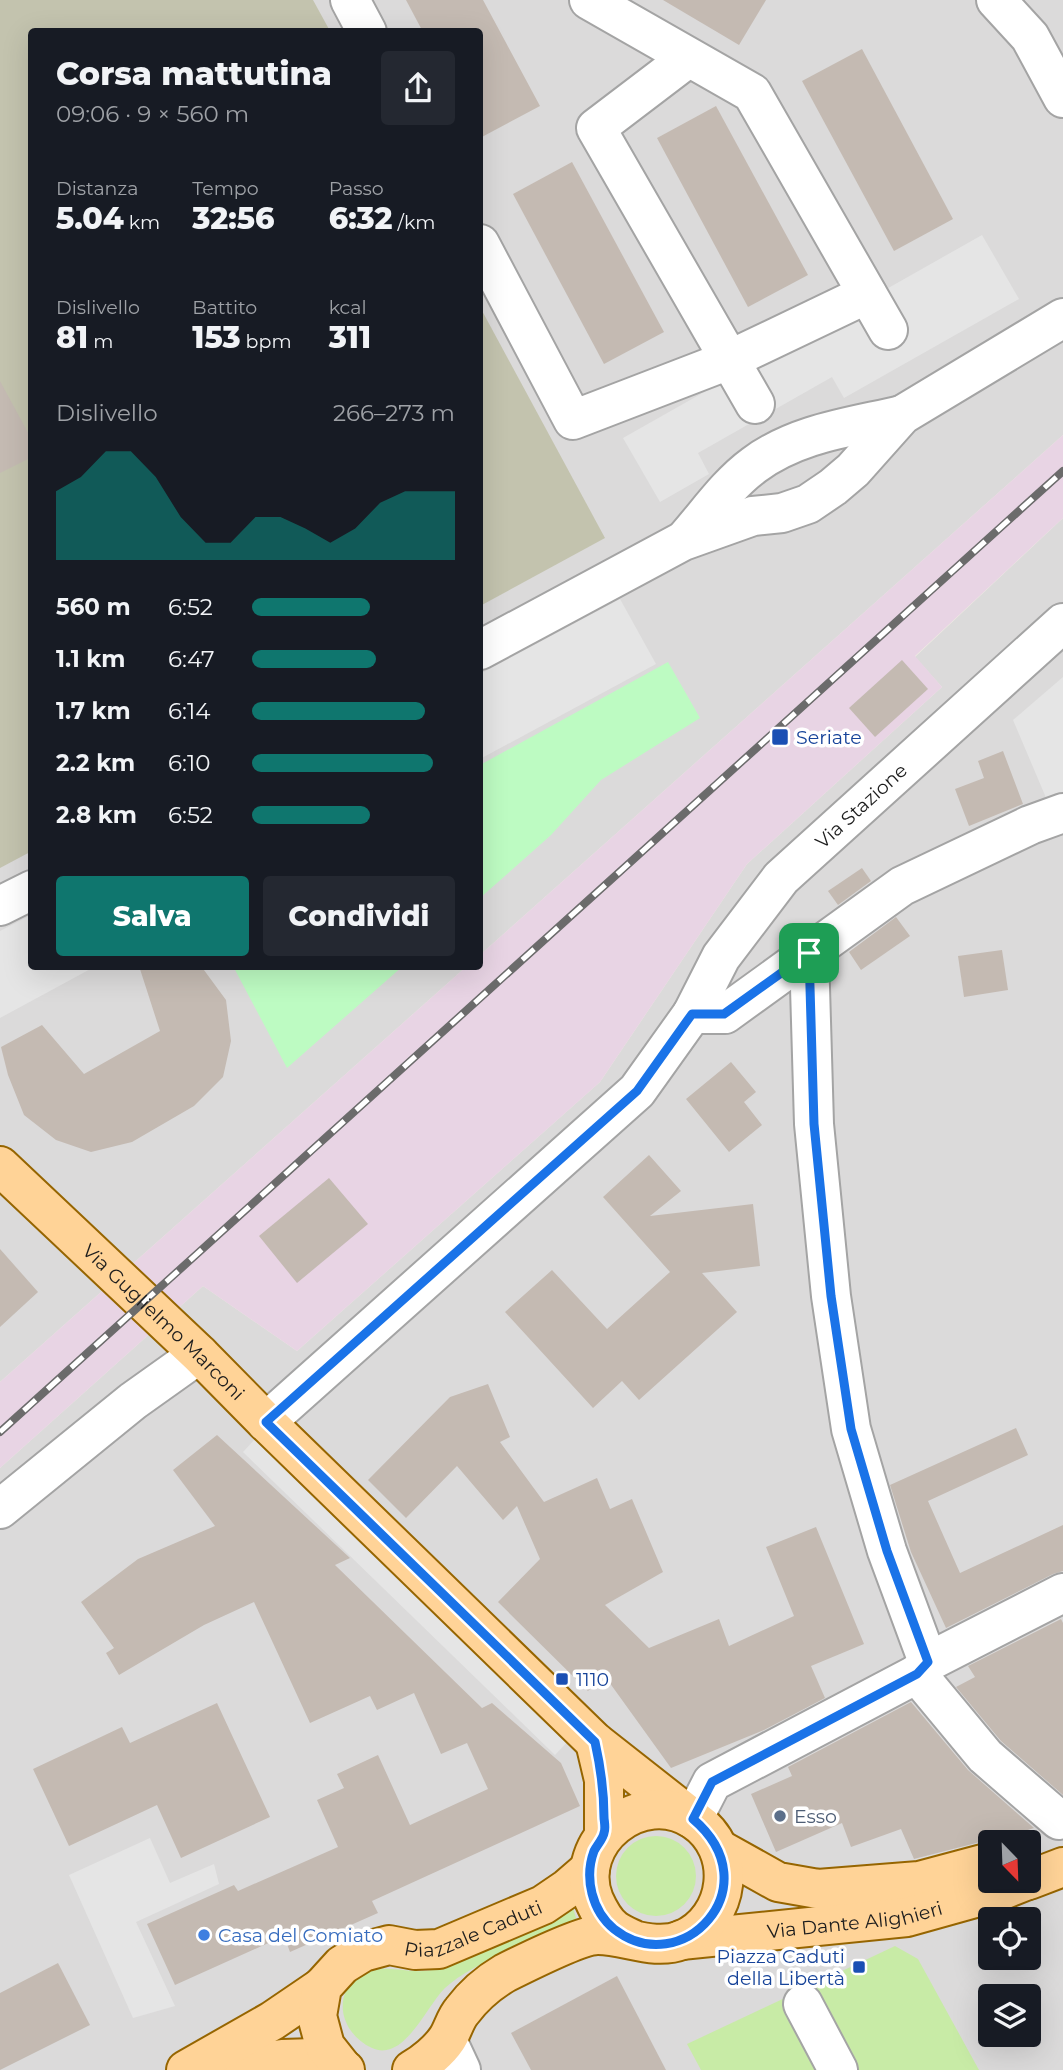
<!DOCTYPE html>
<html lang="it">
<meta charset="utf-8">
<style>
:root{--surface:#171b24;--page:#242831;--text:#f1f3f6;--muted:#9ea1a6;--accent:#0f766e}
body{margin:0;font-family:Montserrat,sans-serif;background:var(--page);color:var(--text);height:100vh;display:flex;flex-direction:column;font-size:26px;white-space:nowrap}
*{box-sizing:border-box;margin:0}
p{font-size:23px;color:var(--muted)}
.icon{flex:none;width:38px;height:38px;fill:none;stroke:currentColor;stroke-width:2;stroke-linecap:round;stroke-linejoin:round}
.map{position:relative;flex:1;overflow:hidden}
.drawer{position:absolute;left:28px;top:28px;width:455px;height:942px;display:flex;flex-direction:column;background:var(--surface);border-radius:7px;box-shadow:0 7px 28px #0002}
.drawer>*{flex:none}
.needle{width:46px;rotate:157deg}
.fabs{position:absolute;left:978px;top:1830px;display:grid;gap:14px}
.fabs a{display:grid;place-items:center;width:63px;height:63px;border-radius:7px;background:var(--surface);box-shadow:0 7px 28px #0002;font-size:35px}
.pin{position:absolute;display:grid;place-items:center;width:60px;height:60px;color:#fff;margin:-30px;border-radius:14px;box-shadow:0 4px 10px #0006}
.round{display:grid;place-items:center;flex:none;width:74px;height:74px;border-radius:7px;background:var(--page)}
.summary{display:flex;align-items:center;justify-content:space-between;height:119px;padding:0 28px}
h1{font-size:32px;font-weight:800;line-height:52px}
.stats{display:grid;grid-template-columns:repeat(3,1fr);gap:10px;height:119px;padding:7px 28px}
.stats div{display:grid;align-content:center}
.stats b{font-size:30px;font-weight:800}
.stats small{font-size:19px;font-weight:400}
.stats p{font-size:19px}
.chart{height:196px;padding:14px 28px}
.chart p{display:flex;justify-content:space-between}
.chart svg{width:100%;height:126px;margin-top:7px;fill:var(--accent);opacity:.7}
.action{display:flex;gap:14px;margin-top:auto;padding:14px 28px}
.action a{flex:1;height:80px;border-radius:7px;background:var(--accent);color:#fff;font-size:28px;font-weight:800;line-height:80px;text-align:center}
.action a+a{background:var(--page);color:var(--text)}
ul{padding:0 28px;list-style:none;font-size:23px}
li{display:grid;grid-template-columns:112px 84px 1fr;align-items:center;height:52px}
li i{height:18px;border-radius:9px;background:var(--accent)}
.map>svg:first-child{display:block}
</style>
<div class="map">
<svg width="1063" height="2070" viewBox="0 0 1063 2070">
<rect width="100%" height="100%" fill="#efebe2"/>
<!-- residential -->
<g fill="#dbdada" fill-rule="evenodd">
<polygon points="0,0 1063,0 1063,435 480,955 480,32 32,32 32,966 467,966 0,1382"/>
<path d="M1063,518V2070H0V1468L203,1286L297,1351L600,1082L747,864L942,687L915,657ZM990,1843H1029V1881H990ZM990,1920H1029V1958H990ZM990,1997H1029V2035H990Z"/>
</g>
<!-- industrial -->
<polygon fill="#e8d4e4" points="1063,435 1063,518 915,656 942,687 747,864 600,1082 297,1351 203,1286 0,1468 0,1382 467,966 480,966 480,955"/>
<!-- construction -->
<g fill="#c3c3ae">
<polygon points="0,0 313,0 330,31 32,32 32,851 0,868"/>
<polygon points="480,307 605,538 480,606"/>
</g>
<!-- grass -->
<g fill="#c8eba6">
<circle cx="656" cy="1876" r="40"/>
<path d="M573,1908L577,1921C540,1939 474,1961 445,1988C427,2005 404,2063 372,2048C343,2035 330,1998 359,1975C376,1961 409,1975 431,1970C446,1968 462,1958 475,1952C508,1937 540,1923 573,1908Z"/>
<polygon points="895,1946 918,1959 979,2070 701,2070 687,2044"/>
</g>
<!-- park -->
<g fill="#bdfbc2">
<polygon points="668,662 700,718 601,780 551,835 480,898 480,765"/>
<polygon points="233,966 403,966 287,1068"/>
</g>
<!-- parking -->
<g fill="#e5e5e5">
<polygon points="982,235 1019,299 844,398 832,377 698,453 709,474 660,502 623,438"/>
<polygon points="620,599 656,664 480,759 480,674"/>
<polygon points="1063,677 1063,794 1047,800 1013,720"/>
<polygon points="31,915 32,966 96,966 0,1018 0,931"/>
<polygon points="257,1437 571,1738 555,1755 243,1452"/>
<polygon points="150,1838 170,1883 214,1864 219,1884 136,1922 175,2006 133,2018 69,1875"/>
</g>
<!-- building -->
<g fill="#c4bab2">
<polygon points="406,0 483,0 540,106 480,138 480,32 423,32"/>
<polygon points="663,0 766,0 739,45"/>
<polygon points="862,49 953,219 894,251 802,81"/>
<polygon points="716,106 808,275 748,307 657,138"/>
<polygon points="572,162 664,332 604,364 513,194"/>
<polygon points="0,381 32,440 32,457 0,473"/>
<polygon points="902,660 928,689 875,737 849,708"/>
<polygon points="1003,751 1023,804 969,826 955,789 984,778 978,761"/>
<polygon points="862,868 871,881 838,905 828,891"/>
<polygon points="896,917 910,936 861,970 849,952"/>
<polygon points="1002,950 1008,990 964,997 958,956"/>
<polygon points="139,966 201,966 226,1000 231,1041 223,1077 194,1106 132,1142 91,1152 56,1140 24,1115 8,1075 1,1047 42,1025 84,1074 160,1031"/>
<polygon points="731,1062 756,1092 744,1102 762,1125 729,1152 686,1099"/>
<polygon points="649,1155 681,1191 650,1216 753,1204 760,1266 702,1273 737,1312 639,1400 622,1381 593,1408 505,1312 552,1270 607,1329 670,1272 603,1197"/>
<polygon points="329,1178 368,1224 297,1283 259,1236"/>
<polygon points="0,1249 38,1292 0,1327"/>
<polygon points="488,1384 510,1437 500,1442 544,1502 597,1478 610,1509 632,1499 663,1572 605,1605 649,1648 719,1619 729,1646 794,1616 766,1547 816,1527 864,1644 811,1666 825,1698 764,1730 671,1768 604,1675 588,1691 498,1602 540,1559 517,1506 503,1520 457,1466 406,1518 368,1480 450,1397"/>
<polygon points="1016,1428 1028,1455 928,1501 960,1573 1063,1525 1063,1571 1053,1574 946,1628 911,1552 890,1485"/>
<polygon points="217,1435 350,1558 335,1565 482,1708 492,1703 561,1763 580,1806 372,1901 378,1913 344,1928 290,1952 284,1936 175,1985 147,1924 234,1885 238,1891 338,1847 317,1800 344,1788 337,1774 378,1755 410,1825 488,1789 467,1743 441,1754 414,1693 377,1710 370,1696 310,1723 254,1602 204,1625 119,1675 106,1653 114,1648 81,1602 138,1559 215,1526 173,1470"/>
<polygon points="1061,1619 1063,1623 1063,1795 1001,1741 956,1687 975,1677 968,1666"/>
<polygon points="911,1702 968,1770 1034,1828 993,1841 984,1841 914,1859 901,1829 851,1847 842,1823 776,1852 751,1794 792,1776 788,1767"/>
<polygon points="217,1703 270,1817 181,1858 157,1805 69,1846 33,1769 122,1727 130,1743"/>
<polygon points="58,1963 90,2025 0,2070 0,1993"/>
<polygon points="617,1976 666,2070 531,2070 511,2033"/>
</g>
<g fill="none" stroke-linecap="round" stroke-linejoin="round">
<defs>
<g id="minor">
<polyline points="350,0 367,32"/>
<polyline points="589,0 752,93 888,330"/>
<polyline points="996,0 1030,37 1063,98"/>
<polyline points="688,58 596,128 755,404"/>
<polyline points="480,244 573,420 729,360 867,294"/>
<path d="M687,537C708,513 728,484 754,465C797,433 851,427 902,415"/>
<polyline points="480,650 683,541 753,516 782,513 808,504 833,487 853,470 902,415 1063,318"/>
<polyline points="0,906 32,890"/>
<path id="s1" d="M692,1014L721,957L781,878L1063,623"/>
<polyline points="266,1422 637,1091 692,1014 725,1014 902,886 1030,825 1063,813"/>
<polyline points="0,1509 133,1401 199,1354"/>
<polyline points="928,1662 1063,1593"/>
<polyline points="917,1674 985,1756 1059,1820"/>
<polyline points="693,1819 712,1782 917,1674 928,1662 887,1551 851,1429 831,1296 814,1124 809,953"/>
<polyline points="803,2004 838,2070"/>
<polyline points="447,2040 461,2070"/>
</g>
<g id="major">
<path id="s2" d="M0,1166L199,1354L266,1422L595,1742L693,1819"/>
<polyline points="595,1742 604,1780 604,1833"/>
<polyline points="719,1849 778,1882 818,1889 919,1881 990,1862"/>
<polyline points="1029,1880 1063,1867"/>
<path id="s3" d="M681,1940L907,1917L1000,1891L1025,1881"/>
<polyline points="203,2069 282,2059 314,2058 345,2070"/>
<polyline points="186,2070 272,2021 322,1987"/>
<path id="s4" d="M344,2070L325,2046L317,2016L322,1987L342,1965L363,1952L389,1945L415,1950L439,1949L543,1905L568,1888L590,1869"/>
<path d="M412,2070C424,2063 439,2051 447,2039C453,2030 455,2019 462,2011C474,1995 488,1983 505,1973C523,1964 581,1935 598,1935C626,1935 654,1951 682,1940C731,1919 739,1850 694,1820C641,1785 571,1842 594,1900C599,1911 605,1923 615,1930C621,1934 628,1937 634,1940"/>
</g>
</defs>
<!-- minor casing -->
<use href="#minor" stroke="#a4a4a4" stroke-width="42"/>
<!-- major casing -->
<use href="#major" stroke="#966500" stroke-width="42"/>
<!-- minor -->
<use href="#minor" stroke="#fff" stroke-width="38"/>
<!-- major -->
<use href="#major" stroke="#ffd397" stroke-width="38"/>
<defs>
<polyline id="rail" points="0,1432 1063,471"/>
</defs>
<!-- rail casing -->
<use href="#rail" stroke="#6b6b6b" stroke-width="8"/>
<!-- rail -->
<use href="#rail" stroke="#fff" stroke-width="5" stroke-dasharray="16" stroke-linecap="butt"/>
</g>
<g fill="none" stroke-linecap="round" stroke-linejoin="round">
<defs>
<path id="route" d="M809,953L814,1124L831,1296L851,1429L887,1551L928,1662L917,1674L712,1782L693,1819C773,1887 681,1982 614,1929C592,1911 584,1878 594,1851C597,1845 603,1839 604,1833C606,1828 604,1821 604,1817C604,1790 601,1769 595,1742L266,1422L637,1091L692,1014H724Z"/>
</defs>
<!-- route casing -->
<use href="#route" stroke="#fff" stroke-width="14"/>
<!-- route -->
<use href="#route" stroke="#1a73e8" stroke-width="9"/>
</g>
<!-- markers -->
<g fill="#1a4fb4" stroke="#fff" stroke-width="2.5">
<rect x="771" y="728" width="18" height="18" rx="3.5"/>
<rect x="555" y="1672" width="14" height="14" rx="3.5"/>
<rect x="852" y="1960" width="14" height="14" rx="3.5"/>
</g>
<circle fill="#5c6f8a" stroke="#fff" stroke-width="2.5" cx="780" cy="1816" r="7"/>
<circle fill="#3f7fe0" stroke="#fff" stroke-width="2.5" cx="204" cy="1935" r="7"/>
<g text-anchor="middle" stroke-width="7" stroke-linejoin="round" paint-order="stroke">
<!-- transit labels -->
<g font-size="19" fill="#164399" stroke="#fff" text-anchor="start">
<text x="796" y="744">Seriate</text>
<text x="576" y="1686">1110</text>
<text x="845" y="1963" text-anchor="end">Piazza Caduti<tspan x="845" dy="22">della Libertà</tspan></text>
</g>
<!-- street labels -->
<g font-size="19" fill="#1d1d1d" stroke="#fff">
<text dy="7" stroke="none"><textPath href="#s1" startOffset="271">Via Stazione</textPath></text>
<text dy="7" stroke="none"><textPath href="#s2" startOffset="226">Via Guglielmo Marconi</textPath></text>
<text dy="7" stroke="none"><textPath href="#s3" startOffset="175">Via Dante Alighieri</textPath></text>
<text dy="7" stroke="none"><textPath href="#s4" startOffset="261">Piazzale Caduti</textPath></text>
</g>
<!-- service labels -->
<g font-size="19" fill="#4e5e75" stroke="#fff" text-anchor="start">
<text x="794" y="1823">Esso</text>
</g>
<!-- shop labels -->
<g font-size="19" fill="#366cbe" stroke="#fff" text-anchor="start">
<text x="218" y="1942">Casa del Comiato</text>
</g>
</g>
</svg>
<div class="fabs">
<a><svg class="needle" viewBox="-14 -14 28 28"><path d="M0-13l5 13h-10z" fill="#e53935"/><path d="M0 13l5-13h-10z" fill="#9ea1a6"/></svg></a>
<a><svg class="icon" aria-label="locate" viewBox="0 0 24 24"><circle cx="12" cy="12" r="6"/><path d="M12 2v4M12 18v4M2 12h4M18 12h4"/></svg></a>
<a><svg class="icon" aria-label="layers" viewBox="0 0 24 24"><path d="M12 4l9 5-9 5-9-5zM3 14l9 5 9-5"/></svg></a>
</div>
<div class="pin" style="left:809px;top:953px;background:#1e9e55"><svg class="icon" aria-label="arrive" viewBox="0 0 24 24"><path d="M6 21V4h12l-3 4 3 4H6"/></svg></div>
<section class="drawer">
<div class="summary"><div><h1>Corsa mattutina</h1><p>09:06 · 9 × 560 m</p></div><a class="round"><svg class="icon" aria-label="share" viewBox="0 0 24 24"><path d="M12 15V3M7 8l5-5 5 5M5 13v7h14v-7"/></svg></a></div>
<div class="stats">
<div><p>Distanza</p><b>5.04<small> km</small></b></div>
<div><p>Tempo</p><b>32:56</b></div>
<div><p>Passo</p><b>6:32<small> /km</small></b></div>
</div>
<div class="stats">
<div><p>Dislivello</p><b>81<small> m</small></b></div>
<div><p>Battito</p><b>153<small> bpm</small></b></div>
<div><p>kcal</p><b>311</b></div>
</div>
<div class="chart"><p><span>Dislivello</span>266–273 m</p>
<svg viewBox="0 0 160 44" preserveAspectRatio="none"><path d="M0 44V20L10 15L20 6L30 6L40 15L50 29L60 38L70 38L80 29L90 29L100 33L110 38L120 33L130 24L140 20L150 20L160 20V44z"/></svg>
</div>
<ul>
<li><b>560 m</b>6:52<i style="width:58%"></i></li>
<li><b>1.1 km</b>6:47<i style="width:61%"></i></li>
<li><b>1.7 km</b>6:14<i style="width:85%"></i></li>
<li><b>2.2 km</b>6:10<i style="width:89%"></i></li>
<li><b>2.8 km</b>6:52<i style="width:58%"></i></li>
</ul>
<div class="action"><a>Salva</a><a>Condividi</a></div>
</section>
</div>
